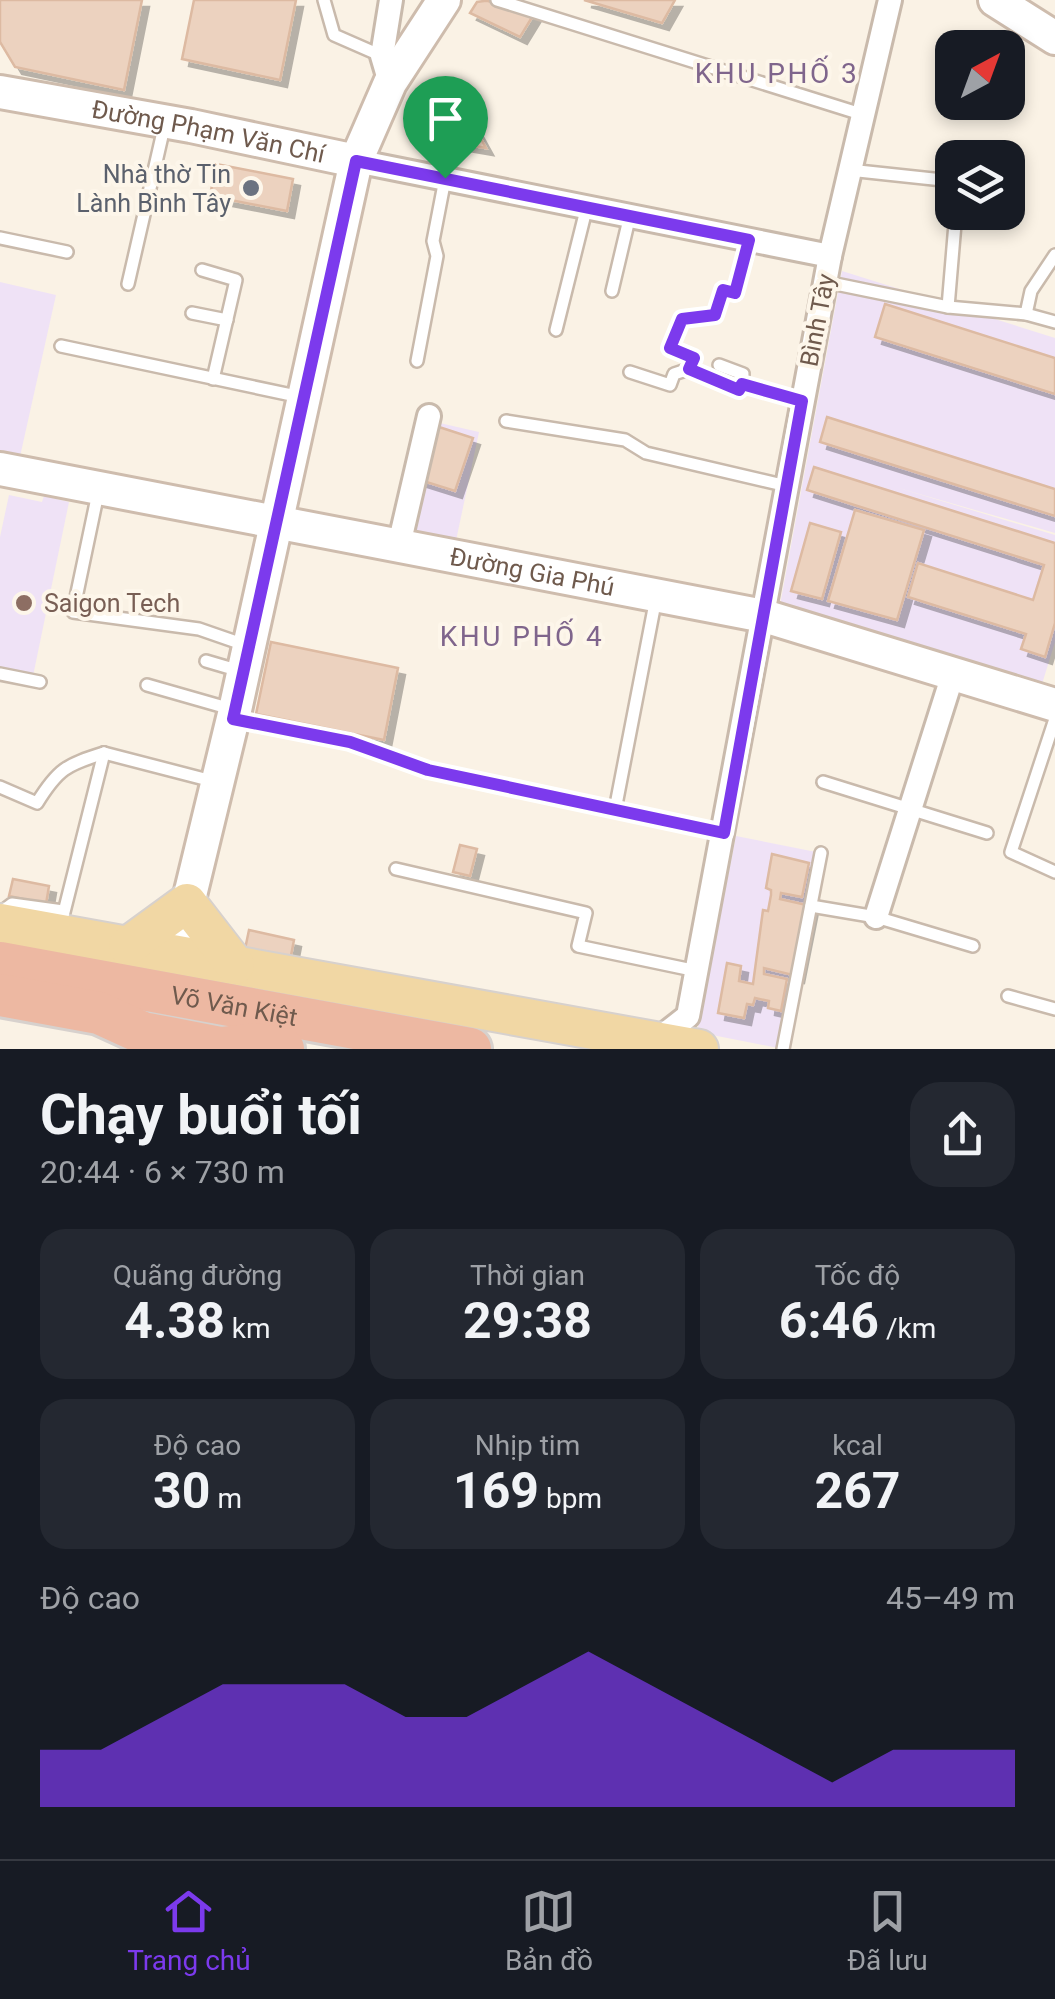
<!DOCTYPE html>
<html lang="vi">
<meta charset="utf-8">
<style>
:root{--surface:#171b24;--page:#242831;--text:#f1f3f6;--muted:#9ea1a6;--line:#363941;--accent:#7c3aed}
body{margin:0;font-family:Roboto,sans-serif;background:var(--page);color:var(--text);height:100vh;display:flex;flex-direction:column;font-size:38px;white-space:nowrap}
*{box-sizing:border-box;margin:0}
p{font-size:32px;color:var(--muted)}
.icon{flex:none;width:55px;height:55px;fill:none;stroke:currentColor;stroke-width:2;stroke-linecap:round;stroke-linejoin:round}
.map{position:relative;height:1049px;overflow:hidden}
.panel{display:flex;flex-direction:column;background:var(--surface);flex:1}
.panel>*{flex:none}
.needle{width:65px;rotate:41deg}
.buttons{position:absolute;left:935px;top:30px;display:grid;gap:20px}
.buttons a{display:grid;place-items:center;width:90px;height:90px;border-radius:20px;background:var(--surface);box-shadow:0 5px 15px #0003;font-size:50px}
.pin{position:absolute;display:grid;place-items:center;width:85px;height:85px;color:#fff;margin:-102px -42px;border-radius:50% 50% 50% 0;rotate:-45deg;box-shadow:0 0 10px #0007}
.pin .icon{rotate:45deg}
.round{display:grid;place-items:center;flex:none;width:105px;height:105px;border-radius:30px;background:var(--page)}
.summary{display:flex;align-items:center;justify-content:space-between;height:170px;padding:0 40px}
h1{font-size:55px;font-weight:700;line-height:75px}
.metrics{display:grid;grid-template-columns:repeat(3,1fr);gap:15px;height:170px;padding:10px 40px}
.metrics div{display:grid;align-content:center;border-radius:25px;background:var(--page);text-align:center}
.metrics b{font-size:50px;font-weight:700}
.metrics small{font-size:28px;font-weight:400}
.metrics p{font-size:28px}
.chart{height:280px;padding:20px 40px}
.chart p{display:flex;justify-content:space-between}
.chart svg{width:100%;height:180px;margin-top:10px;fill:var(--accent);opacity:.7}
.tabs{display:flex;justify-content:space-around;align-items:center;height:140px;border-top:2px solid var(--line);background:var(--surface);font-size:28px;color:var(--muted)}
.tabs a{display:grid;justify-items:center;gap:5px}
.tabs .active{color:var(--accent)}
.map>svg:first-child{display:block}
</style>
<div class="map">
<svg width="1055" height="1049" viewBox="0 0 1055 1049">
<defs>
<filter id="shadow"><feDropShadow dx="7" dy="7" stdDeviation="0" flood-color="#0004"/></filter>
</defs>
<rect width="100%" height="100%" fill="#faf2e5"/>
<!-- education -->
<g fill="#efe2f6">
<polygon points="842,271 1055,338 1055,533 895,487 1055,535 1055,642 1042,684 780,605"/>
<polygon points="0,282 56,295 19,461 0,457"/>
<polygon points="431,421 479,432 454,550 405,540"/>
<polygon points="9,495 42,502 44,496 69,502 33,676 0,669 0,537"/>
<polygon points="736,836 821,853 783,1049 697,1032"/>
</g>
<!-- building -->
<g fill="#ecd2bf" stroke="#ddbaa2" stroke-width="2.5" filter="url(#shadow)">
<polygon points="0,0 142,0 124,90 15,67 0,42"/>
<polygon points="194,0 296,0 280,80 182,59"/>
<polygon points="584,0 675,0 662,23"/>
<polygon points="484,1 488,1 534,14 520,37 470,13 477,2"/>
<polygon points="426,90 470,119 486,148 427,138 415,100 419,93"/>
<polygon points="216,164 293,179 287,211 210,196"/>
<polygon points="885,304 1055,358 1055,394 875,337"/>
<polygon points="827,417 1055,489 1055,516 820,442"/>
<polygon points="439,427 473,438 455,491 420,480"/>
<polygon points="814,467 1055,543 1055,623 1045,657 1021,649 1026,634 908,597 918,563 1033,600 1044,565 807,490"/>
<polygon points="855,510 924,530 897,620 828,601"/>
<polygon points="810,523 841,532 822,599 791,591"/>
<polygon points="271,642 398,668 384,740 256,714"/>
<polygon points="460,845 477,849 470,876 453,872"/>
<polygon points="772,854 809,863 802,897 781,893 780,899 811,906 797,976 764,968 764,974 787,979 781,1011 768,1008 769,1001 755,998 753,1005 747,1004 744,1018 718,1013 727,963 741,966 739,981 753,984 763,910 768,911 771,895 771,890 766,888"/>
<polygon points="13,879 49,886 46,904 9,896"/>
<polygon points="249,930 294,940 288,971 244,954"/>
</g>
<g fill="none" stroke-linecap="round" stroke-linejoin="round">
<defs>
<g id="lane">
<polyline points="324,0 334,35 382,56"/>
<polyline points="497,0 861,114"/>
<polyline points="849,170 952,181"/>
<polyline points="0,238 67,252"/>
<polyline points="202,270 236,280 213,379"/>
<polyline points="826,282 948,307 1026,314 1055,322"/>
<polyline points="128,284 165,123"/>
<polyline points="612,291 630,215"/>
<polyline points="948,307 956,212"/>
<polyline points="192,313 227,320"/>
<polyline points="1026,314 1031,291 1055,255"/>
<polyline points="556,330 587,206"/>
<polyline points="61,346 301,397"/>
<polyline points="417,361 437,256 433,241 445,179"/>
<polyline points="719,365 743,374 742,384"/>
<polyline points="689,369 694,358 670,348 682,319 715,315 723,290 735,293 749,240"/>
<polyline points="630,372 670,385 674,374 689,369 739,391 742,384 802,401"/>
<polyline points="506,421 625,440 646,453 787,486"/>
<polyline points="98,493 73,612 199,629 248,646"/>
<polyline points="206,661 240,671"/>
<polyline points="0,674 40,682"/>
<polyline points="147,685 231,709"/>
<polyline points="1055,719 1011,852 1055,872"/>
<polyline points="236,720 350,742 428,770 723,833"/>
<polyline points="104,753 216,782"/>
<polyline points="823,782 987,833"/>
<path d="M0,787L37,803C58,769 66,765 104,753"/>
<polyline points="615,810 656,598"/>
<polyline points="396,869 586,913 578,946 697,971"/>
<polyline points="811,906 876,917 973,946"/>
<polyline points="0,913 12,904 63,911"/>
<polyline points="60,928 104,753"/>
<polyline points="1008,996 1055,1009"/>
<polyline points="783,1049 821,853"/>
</g>
<g id="street">
<polyline points="390,83 382,56 391,0"/>
<polyline points="356,161 830,256"/>
<polyline points="399,545 429,416"/>
<polyline points="876,917 953,674"/>
<polyline points="656,1041 688,1016 830,256 890,0"/>
</g>
<g id="secondary">
<polyline points="995,0 1055,38"/>
<path id="s1" d="M0,92L191,126L356,161"/>
<path id="s2" d="M0,469L764,616L1055,705"/>
<polyline points="176,953 235,710 356,161 390,83 444,0"/>
</g>
<g id="primary">
<polyline points="0,923 699,1049"/>
<polyline points="128,946 187,903 235,965"/>
</g>
<g id="highway">
<path id="s3" d="M0,963L470,1049"/>
<polyline points="0,995 99,1013 143,1033 221,1048 255,1044 283,1049"/>
</g>
</defs>
<!-- lane casing -->
<use href="#lane" stroke="#c9baac" stroke-width="16"/>
<!-- street casing -->
<use href="#street" stroke="#c9baac" stroke-width="28"/>
<!-- secondary casing -->
<use href="#secondary" stroke="#cebcad" stroke-width="38"/>
<!-- primary casing -->
<use href="#primary" stroke="#d7d1cd" stroke-width="42"/>
<!-- highway casing -->
<use href="#highway" stroke="#d7d1cd" stroke-width="48"/>
<!-- lane -->
<use href="#lane" stroke="#fff" stroke-width="11"/>
<!-- street -->
<use href="#street" stroke="#fff" stroke-width="22"/>
<!-- secondary -->
<use href="#secondary" stroke="#fff" stroke-width="32"/>
<!-- primary -->
<use href="#primary" stroke="#f1d7a4" stroke-width="38"/>
<!-- highway -->
<use href="#highway" stroke="#edb8a2" stroke-width="42"/>
</g>
<g fill="none" stroke-linecap="round" stroke-linejoin="round">
<defs>
<polygon id="route" points="356,161 749,240 735,293 723,290 715,315 682,319 670,348 694,358 689,369 739,390 742,384 802,401 724,833 428,770 350,742 233,719"/>
</defs>
<!-- route casing -->
<use href="#route" stroke="#fff" stroke-width="20"/>
<!-- route -->
<use href="#route" stroke="#7c3aed" stroke-width="12"/>
</g>
<!-- markers -->
<circle fill="#6b7280" stroke="#fdf6ea" stroke-width="4" cx="251" cy="188" r="10"/>
<circle fill="#8d6e63" stroke="#fdf6ea" stroke-width="4" cx="24" cy="603" r="10"/>
<g text-anchor="middle" stroke-width="8" stroke-linejoin="round" paint-order="stroke">
<!-- street labels -->
<g font-size="25" fill="#6f5a4d" stroke="#fdf6ea">
<text dy="9" stroke="none"><textPath href="#s1" startOffset="212">Đường Phạm Văn Chí</textPath></text>
<text transform="translate(817 320) rotate(-79)" y="9">Bình Tây</text>
<text dy="9" stroke="none"><textPath href="#s2" startOffset="542">Đường Gia Phú</textPath></text>
<text dy="9" stroke="none"><textPath href="#s3" startOffset="238">Võ Văn Kiệt</textPath></text>
</g>
<!-- worship labels -->
<g font-size="25" fill="#5b616d" stroke="#fdf6ea" text-anchor="end">
<text x="231" y="183">Nhà thờ Tin<tspan x="231" dy="29">Lành Bình Tây</tspan></text>
</g>
<!-- education labels -->
<g font-size="25" fill="#785e54" stroke="#fdf6ea" text-anchor="start">
<text x="44" y="612">Saigon Tech</text>
</g>
<!-- neighbourhood labels -->
<g font-size="28" letter-spacing="2.5" fill="#7f658c" stroke="#fdf6ea">
<text x="777" y="83">KHU PHỐ 3</text>
<text x="522" y="646">KHU PHỐ 4</text>
</g>
</g>
</svg>
<div class="buttons">
<a><svg class="needle" viewBox="-14 -14 28 28"><path d="M0-13l5 13h-10z" fill="#e53935"/><path d="M0 13l5-13h-10z" fill="#9ea1a6"/></svg></a>
<a><svg class="icon" aria-label="layers" viewBox="0 0 24 24"><path d="M12 4l9 5-9 5-9-5zM3 14l9 5 9-5"/></svg></a>
</div>
<div class="pin" style="left:445px;top:178px;background:#1e9e55"><svg class="icon" aria-label="arrive" viewBox="0 0 24 24"><path d="M6 21V4h12l-3 4 3 4H6"/></svg></div>
</div>
<section class="panel">
<div class="summary"><div><h1>Chạy buổi tối</h1><p>20:44 · 6 × 730 m</p></div><a class="round"><svg class="icon" aria-label="share" viewBox="0 0 24 24"><path d="M12 15V3M7 8l5-5 5 5M5 13v7h14v-7"/></svg></a></div>
<div class="metrics">
<div><p>Quãng đường</p><b>4.38<small> km</small></b></div>
<div><p>Thời gian</p><b>29:38</b></div>
<div><p>Tốc độ</p><b>6:46<small> /km</small></b></div>
</div>
<div class="metrics">
<div><p>Độ cao</p><b>30<small> m</small></b></div>
<div><p>Nhịp tim</p><b>169<small> bpm</small></b></div>
<div><p>kcal</p><b>267</b></div>
</div>
<div class="chart"><p><span>Độ cao</span>45–49 m</p>
<svg viewBox="0 0 160 44" preserveAspectRatio="none"><path d="M0 44V30L10 30L20 22L30 14L40 14L50 14L60 22L70 22L80 14L90 6L100 14L110 22L120 30L130 38L140 30L150 30L160 30V44z"/></svg>
</div>
</section>
<nav class="tabs">
<a class="active"><svg class="icon" aria-label="home" viewBox="0 0 24 24"><path d="M3 11l9-7 9 7M6 9v11h12V9"/></svg>Trang chủ</a>
<a><svg class="icon" aria-label="map" viewBox="0 0 24 24"><path d="M3 6l6-2 6 2 6-2v14l-6 2-6-2-6 2zM9 4v14M15 6v14"/></svg>Bản đồ</a>
<a><svg class="icon" aria-label="saved" viewBox="0 0 24 24"><path d="M7 4h10v16l-5-4-5 4z"/></svg>Đã lưu</a>
</nav>
